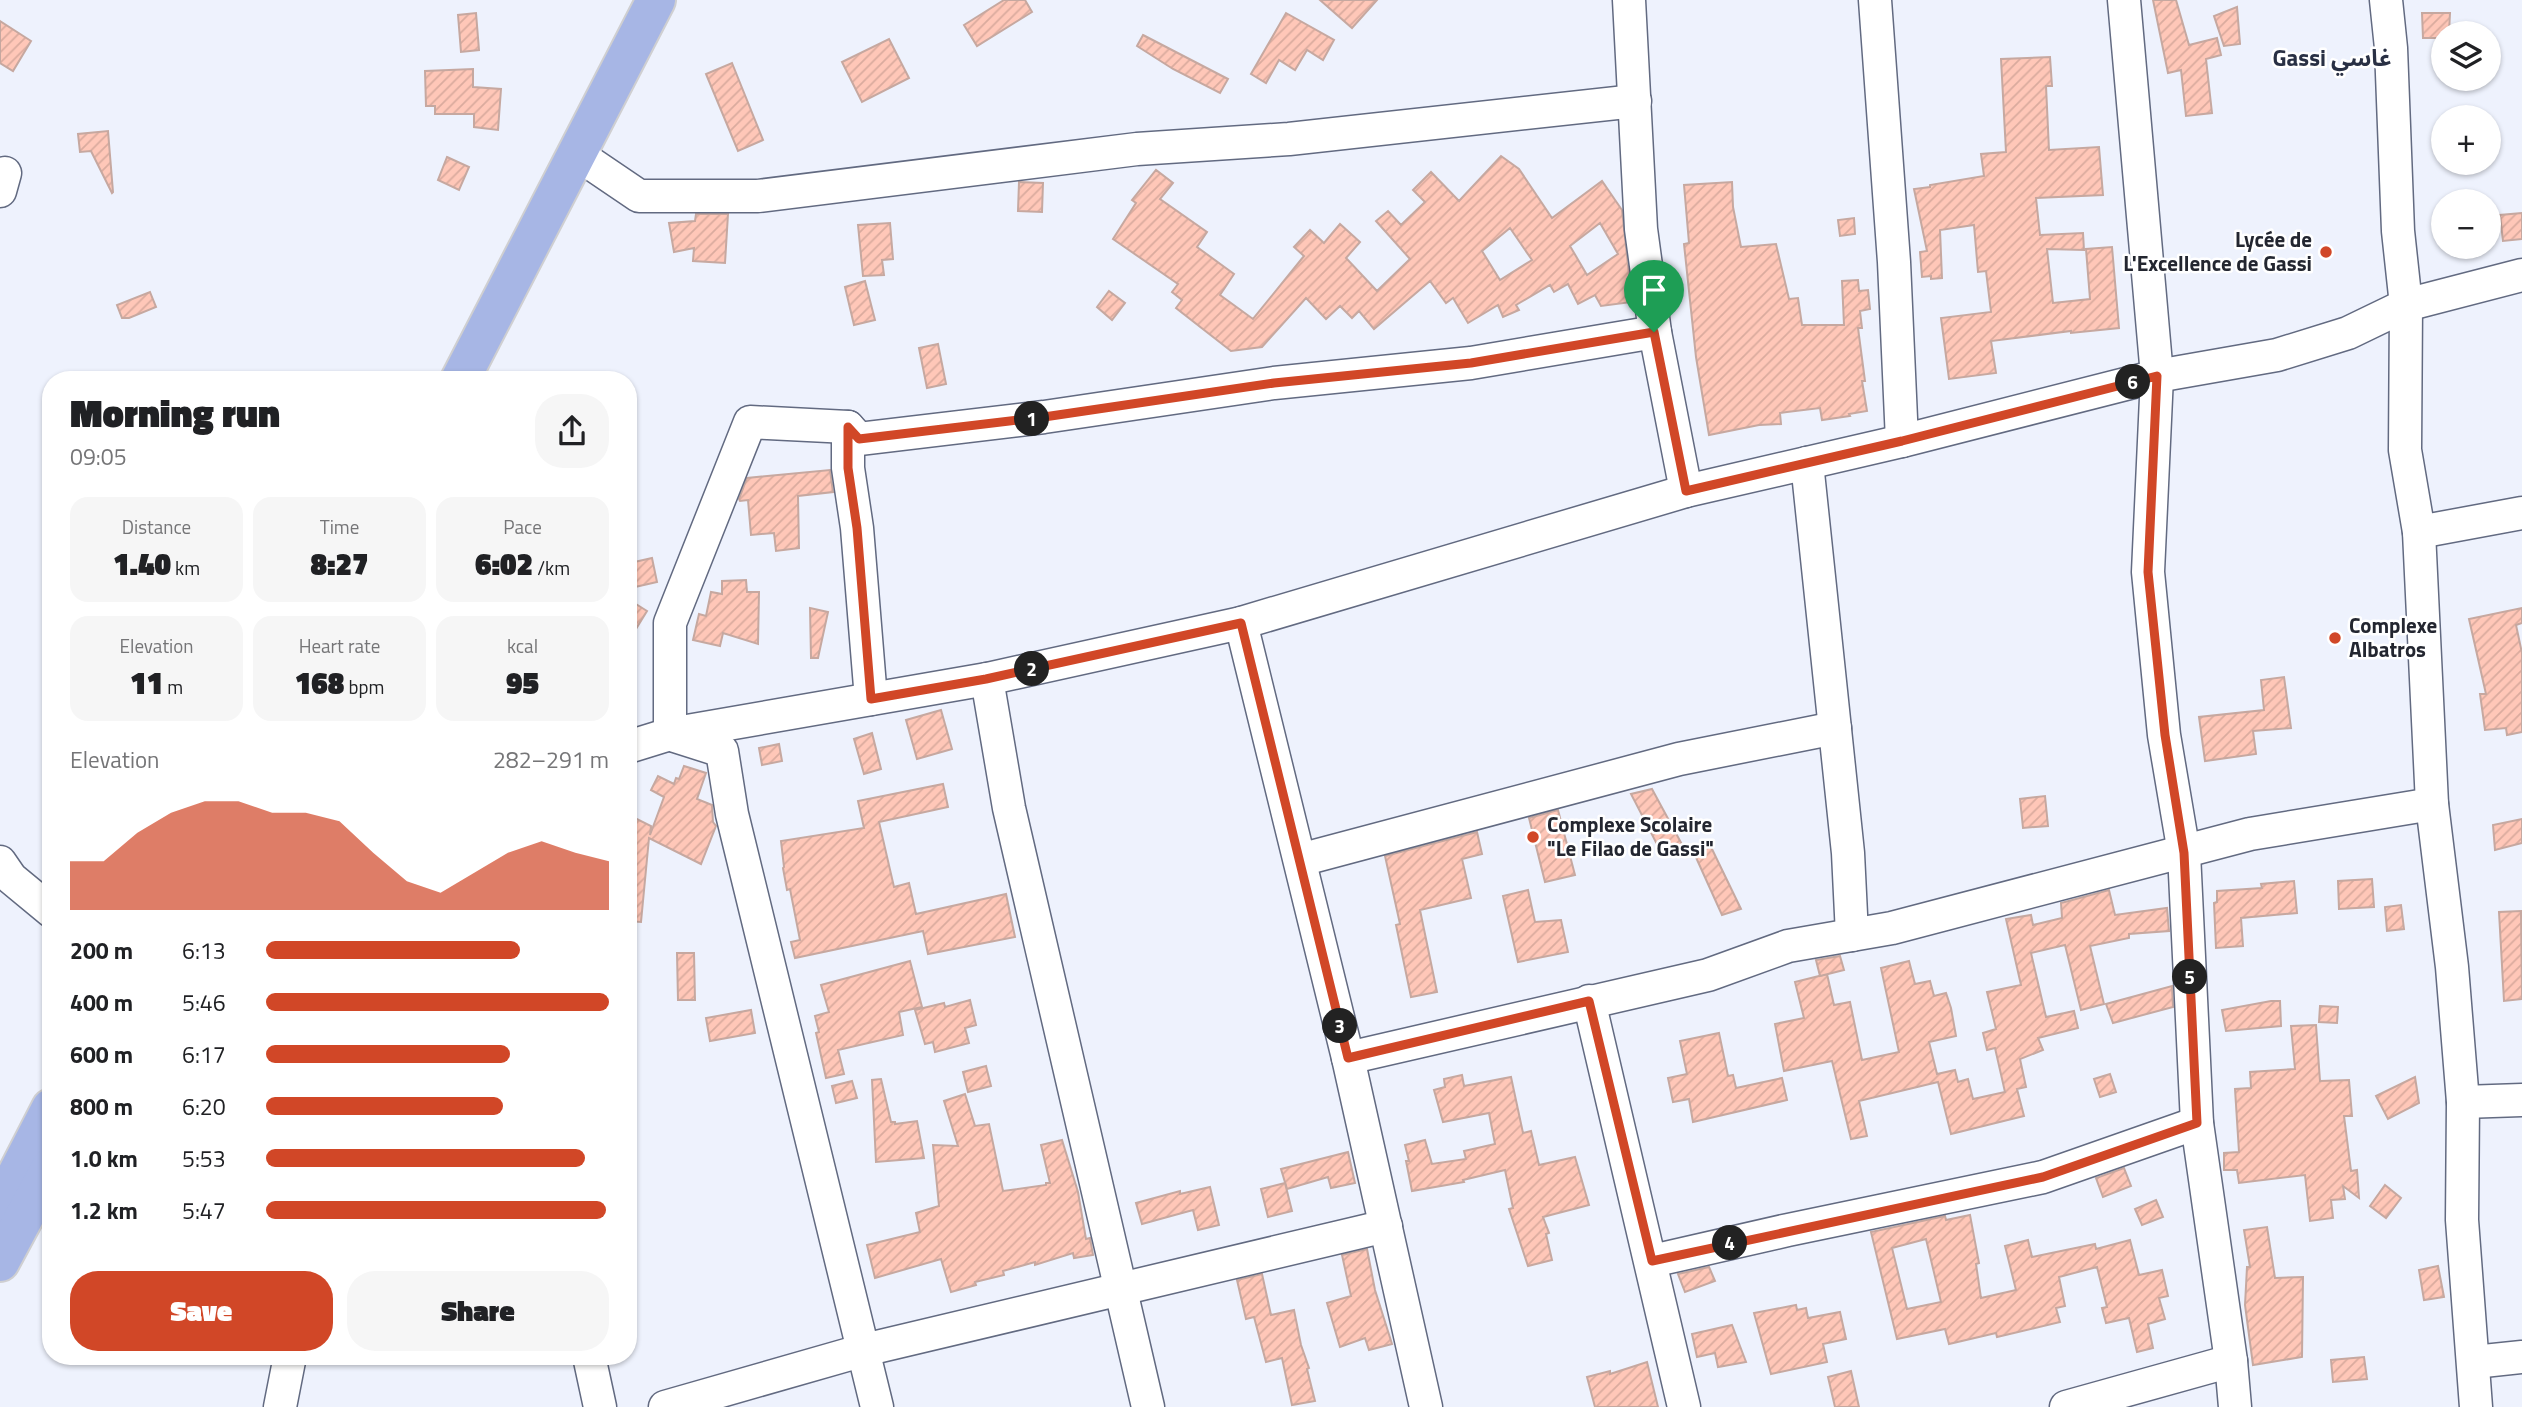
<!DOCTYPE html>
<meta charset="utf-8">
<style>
:root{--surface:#fff;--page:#f6f6f6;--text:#202124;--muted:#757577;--accent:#d14727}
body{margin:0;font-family:"Titillium Web","Noto Sans Arabic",sans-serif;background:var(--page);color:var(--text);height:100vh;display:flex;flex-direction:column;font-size:26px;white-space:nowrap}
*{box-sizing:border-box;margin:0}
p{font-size:23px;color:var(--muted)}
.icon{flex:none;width:38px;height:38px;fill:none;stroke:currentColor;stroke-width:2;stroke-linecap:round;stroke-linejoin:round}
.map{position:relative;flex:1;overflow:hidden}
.sheet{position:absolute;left:42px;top:371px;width:595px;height:994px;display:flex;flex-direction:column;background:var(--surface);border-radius:28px;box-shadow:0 2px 5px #0004}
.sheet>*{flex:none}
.controls{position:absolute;left:2431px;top:21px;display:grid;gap:14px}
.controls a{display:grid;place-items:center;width:70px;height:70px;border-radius:50%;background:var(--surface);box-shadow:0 2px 5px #0004;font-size:35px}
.pin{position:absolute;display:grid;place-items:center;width:60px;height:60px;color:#fff;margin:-72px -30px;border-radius:50% 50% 50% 0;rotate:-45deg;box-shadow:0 0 7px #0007}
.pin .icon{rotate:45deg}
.km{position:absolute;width:35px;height:35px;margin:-18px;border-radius:50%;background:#222;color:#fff;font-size:19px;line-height:35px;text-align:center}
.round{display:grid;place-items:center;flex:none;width:74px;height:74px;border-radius:28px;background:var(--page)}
.summary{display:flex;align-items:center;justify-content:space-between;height:119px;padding:0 28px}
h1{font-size:38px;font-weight:800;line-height:52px}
.stats{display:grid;grid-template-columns:repeat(3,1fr);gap:10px;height:119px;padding:7px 28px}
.stats div{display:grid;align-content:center;border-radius:18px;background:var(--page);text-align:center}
.stats b{font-size:30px;font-weight:800}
.stats small{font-size:19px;font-weight:400}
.stats p{font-size:19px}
.chart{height:196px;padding:14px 28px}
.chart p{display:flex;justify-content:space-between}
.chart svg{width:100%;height:126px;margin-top:7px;fill:var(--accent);opacity:.7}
.primary-button{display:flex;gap:14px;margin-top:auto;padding:14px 28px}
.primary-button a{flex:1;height:80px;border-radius:28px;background:var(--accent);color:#fff;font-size:28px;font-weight:800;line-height:80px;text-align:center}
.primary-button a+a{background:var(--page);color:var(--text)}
ul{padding:0 28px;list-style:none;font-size:23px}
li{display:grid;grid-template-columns:112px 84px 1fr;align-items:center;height:52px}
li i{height:18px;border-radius:9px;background:var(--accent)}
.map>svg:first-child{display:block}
</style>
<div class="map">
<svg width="2522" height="1407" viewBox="0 0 2522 1407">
<defs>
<pattern id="building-hatch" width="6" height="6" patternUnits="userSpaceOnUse" patternTransform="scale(1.75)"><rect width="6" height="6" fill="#ffc7b8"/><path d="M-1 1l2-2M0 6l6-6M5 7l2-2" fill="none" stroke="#daab9e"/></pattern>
</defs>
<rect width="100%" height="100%" fill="#eef2fd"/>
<!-- building -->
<g fill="url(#building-hatch)" stroke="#c6a8a0" stroke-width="2" fill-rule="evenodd">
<polygon points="1004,0 1025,0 1032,12 977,46 964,25"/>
<polygon points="1320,0 1377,0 1352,28"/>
<polygon points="2153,0 2176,0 2189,45 2217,38 2221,55 2206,59 2212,113 2186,116 2181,70 2168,73"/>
<polygon points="2237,7 2240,44 2224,46 2214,16"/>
<polygon points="476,13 479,50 461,52 458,15"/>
<polygon points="1286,13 1334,40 1323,60 1307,50 1295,70 1279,60 1266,83 1251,74"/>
<polygon points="2422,13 2450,13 2449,33 2443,33 2443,38 2423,38"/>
<polygon points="0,21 31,41 13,71 0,63"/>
<polygon points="1143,35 1228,79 1220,93 1173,69 1137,46"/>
<polygon points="889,39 909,78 862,102 842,62"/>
<polygon points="2050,57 2052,86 2046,86 2049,150 2099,147 2103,195 2036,198 2040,235 2083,233 2084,250 2047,249 2053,303 2090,299 2086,249 2112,247 2119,328 2071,333 2071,331 1991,341 1996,373 1949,379 1941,318 1991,312 1986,271 1978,272 1974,225 1940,230 1942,278 1931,279 1931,276 1922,277 1920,252 1927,251 1914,189 1930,187 1930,185 1984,176 1981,154 2006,152 2001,59"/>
<polygon points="732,63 763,140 738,151 706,74"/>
<polygon points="473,69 473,87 501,89 498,130 474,127 474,114 435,114 435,106 426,106 425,71"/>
<polygon points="108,131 113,192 112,193 91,151 80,152 78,134"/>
<path d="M1501,156L1519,169L1552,218L1602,181L1622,210L1632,302L1601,306L1595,295L1578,304L1568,284L1554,292L1550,285L1516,305L1519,310L1503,317L1498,305L1468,323L1453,298L1446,303L1430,281L1374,329L1359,311L1352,318L1340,306L1326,319L1306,298L1262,347L1231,351L1176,308L1182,300L1172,292L1178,284L1113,239L1136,203L1132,200L1156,170L1173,183L1160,199L1207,232L1197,247L1234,274L1220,295L1253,319L1304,256L1294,247L1310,230L1324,243L1340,224L1360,242L1346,258L1377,291L1410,259L1376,221L1388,211L1401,225L1425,202L1413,190L1431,172L1459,201ZM1600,223L1618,254L1587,275L1570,246ZM1510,228L1532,260L1500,280L1482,251Z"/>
<polygon points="447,157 469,167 459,190 438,180"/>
<polygon points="1019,182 1043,183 1042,212 1018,211"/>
<polygon points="1732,182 1733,207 1741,247 1776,244 1789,299 1798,298 1802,325 1844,325 1842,281 1858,280 1859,291 1868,290 1870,309 1860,311 1862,328 1858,328 1865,381 1862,381 1867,411 1849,414 1850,416 1822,420 1820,408 1787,412 1780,413 1781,424 1759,425 1709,435 1696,357 1684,244 1689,243 1684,185"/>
<polygon points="2522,213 2522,239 2503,241 2500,215"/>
<polygon points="696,214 728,214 725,263 693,261 694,248 674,252 669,223 695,221"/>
<polygon points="1854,218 1855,234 1840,236 1838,220"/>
<polygon points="890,223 893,259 882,260 884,275 863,276 858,225"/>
<polygon points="865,281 875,320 854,325 845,287"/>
<polygon points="1109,291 1125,303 1112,320 1097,307"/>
<polygon points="150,292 156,307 129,318 122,318 117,305"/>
<polygon points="938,344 946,384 927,388 919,348"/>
<polygon points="830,470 833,492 798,496 799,548 776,551 774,533 751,535 748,500 740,501 739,499 747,478"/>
<polygon points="652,558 657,582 635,587 630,563"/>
<polygon points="746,580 747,592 759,592 758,644 723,633 720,646 693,640 699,614 706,616 711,592 722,594 722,581"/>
<polygon points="628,599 647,611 628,642"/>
<polygon points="810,608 828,612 818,658 811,658"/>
<polygon points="2522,608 2522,623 2516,625 2522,653 2522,732 2507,735 2506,728 2485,730 2480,694 2486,694 2469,619"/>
<polygon points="2284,677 2291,728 2253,731 2256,754 2205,761 2199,717 2264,710 2261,680"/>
<polygon points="941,710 952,749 917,759 906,720"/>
<polygon points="872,733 881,769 864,774 854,739"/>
<polygon points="779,744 782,761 762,765 759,748"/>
<polygon points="684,766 706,773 697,799 712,805 713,822 716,826 701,864 649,838 641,922 628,921 628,844 631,816 651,826 650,835 664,797 651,790 658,776 674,784 676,778 679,779"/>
<polygon points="943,784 948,807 879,822 894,887 909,883 916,914 1006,894 1015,937 928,954 923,931 795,958 791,942 800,940 790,889 787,890 783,868 784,867 781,841 864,828 858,801"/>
<polygon points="1652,789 1685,850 1662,854 1631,794"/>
<polygon points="2045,796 2048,826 2023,828 2020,799"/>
<polygon points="1558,810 1575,875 1545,882 1529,818"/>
<polygon points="2522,819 2522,843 2495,850 2493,825"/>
<polygon points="1477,832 1482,854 1462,859 1471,898 1420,910 1437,992 1411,997 1396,925 1400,924 1385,856"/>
<polygon points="1711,847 1741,909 1722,915 1694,853"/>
<polygon points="2372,879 2374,907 2339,909 2338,881"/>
<polygon points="2294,881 2297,913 2241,918 2243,946 2216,948 2214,903 2217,902 2217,891 2262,888 2261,884"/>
<polygon points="1528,890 1535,922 1561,920 1568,952 1518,962 1503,896"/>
<polygon points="2109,890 2115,915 2167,908 2169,931 2129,934 2129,938 2090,946 2104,1004 2081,1010 2065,945 2031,953 2046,1017 2074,1011 2078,1028 2038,1038 2043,1050 2020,1059 2026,1087 2017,1089 2024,1116 1951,1134 1938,1082 1859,1101 1867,1136 1851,1139 1832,1061 1784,1071 1775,1024 1804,1018 1795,982 1827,974 1834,1005 1850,1002 1862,1060 1899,1052 1881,968 1909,961 1915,984 1930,981 1934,996 1946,993 1951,1008 1956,1036 1929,1042 1937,1074 1955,1070 1958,1082 1968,1079 1973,1099 2005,1092 1995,1048 1987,1050 1983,1033 1996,1029 1987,992 2021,985 2006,919 2031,915 2033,925 2062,918 2061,903"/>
<polygon points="2401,905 2404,929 2387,931 2385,907"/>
<polygon points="2521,911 2522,999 2504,1001 2499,912"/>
<polygon points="677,953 694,953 695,1000 678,1000"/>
<polygon points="1840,956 1844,970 1820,976 1816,960"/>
<polygon points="910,961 922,1007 899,1012 903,1035 838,1050 844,1074 826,1078 816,1033 819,1032 815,1016 829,1012 821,985"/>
<polygon points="2172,986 2173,1007 2113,1023 2106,1004"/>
<polygon points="970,1000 976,1025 965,1028 969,1043 935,1052 933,1042 925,1044 915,1010 944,1003 945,1007"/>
<polygon points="2271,1001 2280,1001 2281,1026 2226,1031 2222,1010"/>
<polygon points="2320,1006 2338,1007 2337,1023 2319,1022"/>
<polygon points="751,1010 755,1033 710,1041 706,1018"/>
<polygon points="2316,1025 2320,1081 2349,1080 2352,1116 2344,1116 2351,1171 2357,1170 2359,1198 2343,1186 2345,1199 2331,1200 2333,1218 2310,1221 2305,1175 2239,1183 2237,1170 2224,1170 2224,1153 2239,1152 2235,1089 2251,1088 2250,1072 2295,1069 2291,1026"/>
<polygon points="1719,1033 1728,1076 1733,1075 1736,1088 1782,1078 1787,1100 1693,1122 1689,1099 1673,1102 1668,1078 1687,1074 1680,1041"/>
<polygon points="986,1066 991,1086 968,1092 963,1072"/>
<polygon points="2110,1074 2116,1092 2100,1097 2094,1079"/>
<polygon points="1462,1075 1464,1086 1511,1077 1523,1133 1531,1131 1539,1165 1575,1157 1589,1205 1543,1217 1549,1233 1546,1234 1552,1260 1528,1266 1509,1209 1513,1208 1505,1170 1463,1180 1464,1182 1412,1191 1406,1161 1409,1161 1405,1145 1425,1140 1432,1164 1466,1159 1464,1151 1495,1144 1489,1113 1443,1122 1434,1090 1445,1087 1444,1079"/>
<polygon points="2415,1077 2419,1103 2388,1119 2376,1096"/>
<polygon points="881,1079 891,1122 895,1122 895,1124 917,1121 924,1158 876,1162 872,1080"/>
<polygon points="852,1081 857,1098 836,1103 832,1086"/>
<polygon points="965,1094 975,1126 989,1124 1003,1191 1046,1185 1046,1183 1050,1183 1041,1145 1062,1140 1078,1192 1086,1239 1090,1238 1093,1255 1074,1258 1073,1253 1035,1265 1035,1262 1003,1271 1004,1275 975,1282 976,1285 951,1292 941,1259 875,1278 867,1245 920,1232 916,1213 939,1206 933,1145 958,1146 944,1101"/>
<polygon points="1348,1152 1355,1183 1331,1188 1328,1177 1287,1189 1281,1169"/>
<polygon points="2124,1168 2131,1186 2103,1197 2096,1178"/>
<polygon points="1285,1183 1292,1211 1268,1217 1261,1189"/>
<polygon points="2385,1185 2401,1198 2386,1218 2370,1206"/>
<polygon points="1210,1187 1219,1225 1198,1230 1193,1210 1142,1224 1136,1203 1180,1191 1180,1194"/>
<polygon points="2156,1200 2163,1217 2142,1225 2135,1209"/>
<path d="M1970,1215L1979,1263L1976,1264L1981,1298L2016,1290L2005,1246L2028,1240L2032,1257L2095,1244L2096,1249L2130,1240L2139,1275L2162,1270L2168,1296L2159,1298L2165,1319L2148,1324L2153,1348L2137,1352L2129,1318L2106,1323L2102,1308L2107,1307L2097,1267L2059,1277L2065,1306L2056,1308L2060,1322L1997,1337L1996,1333L1949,1344L1945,1329L1897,1339L1871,1232L1945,1216L1946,1220ZM1926,1239L1941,1302L1907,1309L1892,1248Z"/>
<polygon points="2267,1227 2275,1278 2303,1277 2302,1357 2253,1365 2245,1305 2247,1267 2250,1267 2244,1230"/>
<polygon points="1367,1249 1375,1290 1392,1344 1369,1350 1365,1338 1340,1347 1327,1303 1351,1296 1342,1255"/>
<polygon points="2438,1266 2444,1297 2424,1300 2419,1270"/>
<polygon points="1709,1267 1715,1281 1685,1292 1678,1274"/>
<polygon points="1262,1274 1271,1315 1294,1310 1301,1345 1309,1368 1307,1369 1315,1401 1292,1405 1282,1358 1266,1362 1254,1317 1246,1319 1237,1280"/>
<polygon points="1796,1305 1797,1310 1806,1308 1808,1318 1840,1312 1846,1339 1823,1344 1827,1362 1771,1374 1754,1313"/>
<polygon points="1732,1325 1746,1362 1718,1367 1715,1353 1697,1357 1692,1334"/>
<polygon points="2364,1357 2367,1379 2333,1382 2331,1360"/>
<polygon points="1647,1362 1658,1407 1595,1407 1587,1377 1610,1371 1610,1374"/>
<polygon points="1851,1371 1859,1407 1835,1407 1828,1377"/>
</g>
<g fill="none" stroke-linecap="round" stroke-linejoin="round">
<defs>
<g id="minor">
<polyline points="1629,0 1641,229 1655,332 1686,491"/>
<polyline points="1875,0 1894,262 1902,441"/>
<polyline points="2124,0 2157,376 2148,572 2164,735 2184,853 2197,1123 2231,1361 2235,1407"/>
<polyline points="2386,0 2391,48 2398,231 2406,305 2405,450 2419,532 2432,804 2452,967 2463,1102 2462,1220 2476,1407"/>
<polyline points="577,154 639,196 758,196 1137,149 1289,139 1635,101"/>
<polyline points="0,191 5,173"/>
<polyline points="848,427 848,468 857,528 871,699"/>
<polyline points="1807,463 1848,853 1852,935"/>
<polyline points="2419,532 2522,513"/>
<polyline points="1241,623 1348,1058 1426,1407"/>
<polyline points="987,679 1009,808 1148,1407"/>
<polyline points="670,734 670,623 750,422 848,427 859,439 1044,417 1274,383 1471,363 1655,332"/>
<polyline points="675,736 722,751 732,814 877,1407"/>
<polyline points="628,747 670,734 987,679 1241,623 1686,491 1902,441 2157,376 2277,355 2348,333 2406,305 2522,275"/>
<polyline points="1300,860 1679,759 1835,728"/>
<polyline points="0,862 11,878 51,911"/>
<polyline points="1589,1001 1684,1407"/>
<polyline points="1348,1058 1708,975 1788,946 1892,928 2250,834 2432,804"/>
<polyline points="2463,1102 2522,1100"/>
<polyline points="1652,1261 1788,1230 2043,1177 2197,1123"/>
<polyline points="589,1356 600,1407"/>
<polyline points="2474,1362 2522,1357"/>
<polyline points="280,1407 290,1356"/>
<polyline points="665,1407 864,1350 1386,1226"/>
<polyline points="2066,1407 2231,1361"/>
</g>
<g id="major">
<polyline points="460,380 656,0"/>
<polyline points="0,1207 51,1108"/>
<polyline points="0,1262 51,1167"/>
</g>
</defs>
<!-- minor casing -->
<use href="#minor" stroke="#626a81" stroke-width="35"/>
<!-- major casing -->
<use href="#major" stroke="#cfcfd1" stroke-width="42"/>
<!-- minor -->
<use href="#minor" stroke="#fff" stroke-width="32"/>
<!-- major -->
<use href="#major" stroke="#a7b6e5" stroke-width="38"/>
</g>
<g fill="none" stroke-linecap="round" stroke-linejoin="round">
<defs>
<polygon id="route" points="1654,332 1686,491 1902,441 2157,376 2148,572 2165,735 2184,853 2197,1123 2043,1177 1652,1261 1589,1001 1348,1058 1241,623 986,679 871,699 857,528 848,468 848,427 859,439 1044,417 1274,383 1471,363"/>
</defs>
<!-- route casing -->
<use href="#route" stroke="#fff" stroke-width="14"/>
<!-- route -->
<use href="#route" stroke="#d14727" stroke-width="9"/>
</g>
<!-- markers -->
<g fill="#d14727" stroke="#fff" stroke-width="2.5">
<circle cx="2326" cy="252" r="7"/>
<circle cx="2335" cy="638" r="7"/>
<circle cx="1533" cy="837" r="7"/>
</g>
<g text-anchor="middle" stroke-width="5" stroke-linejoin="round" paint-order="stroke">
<!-- poi labels -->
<g font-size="21" font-weight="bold" fill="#232630" stroke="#fff" text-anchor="start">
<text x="2312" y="247" text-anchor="end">Lycée de<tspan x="2312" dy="24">L'Excellence de Gassi</tspan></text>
<text x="2349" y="633">Complexe<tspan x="2349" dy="24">Albatros</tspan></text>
<text x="1547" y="832">Complexe Scolaire<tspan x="1547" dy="24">"Le Filao de Gassi"</tspan></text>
</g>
<!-- neighbourhood labels -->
<g font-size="23" font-weight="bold" fill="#293044" stroke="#fff">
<text x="2332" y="66">Gassi غاسي</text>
</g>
</g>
</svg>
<div class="controls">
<a><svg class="icon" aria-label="layers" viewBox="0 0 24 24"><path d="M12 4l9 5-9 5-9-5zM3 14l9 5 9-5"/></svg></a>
<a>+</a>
<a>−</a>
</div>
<div class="pin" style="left:1654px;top:332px;background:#1e9e55"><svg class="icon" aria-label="arrive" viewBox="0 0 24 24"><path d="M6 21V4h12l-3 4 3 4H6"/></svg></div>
<b class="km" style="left:1032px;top:419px">1</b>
<b class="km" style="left:1032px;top:669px">2</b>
<b class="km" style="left:1340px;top:1026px">3</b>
<b class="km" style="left:1730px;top:1243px">4</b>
<b class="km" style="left:2190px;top:977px">5</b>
<b class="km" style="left:2133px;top:382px">6</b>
<section class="sheet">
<div class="summary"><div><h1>Morning run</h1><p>09:05</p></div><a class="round"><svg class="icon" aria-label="share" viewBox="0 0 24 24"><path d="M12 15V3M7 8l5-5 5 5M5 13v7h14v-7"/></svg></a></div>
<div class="stats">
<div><p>Distance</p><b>1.40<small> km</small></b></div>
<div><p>Time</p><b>8:27</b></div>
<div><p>Pace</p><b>6:02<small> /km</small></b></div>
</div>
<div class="stats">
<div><p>Elevation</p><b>11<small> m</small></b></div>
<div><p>Heart rate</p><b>168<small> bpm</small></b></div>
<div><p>kcal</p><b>95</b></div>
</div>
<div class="chart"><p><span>Elevation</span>282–291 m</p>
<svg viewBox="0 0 160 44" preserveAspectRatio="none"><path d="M0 44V27L10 27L20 17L30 10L40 6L50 6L60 10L70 10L80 13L90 24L100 34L110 38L120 31L130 24L140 20L150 24L160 27V44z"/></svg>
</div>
<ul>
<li><b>200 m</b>6:13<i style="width:74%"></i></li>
<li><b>400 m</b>5:46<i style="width:100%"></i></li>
<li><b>600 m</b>6:17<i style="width:71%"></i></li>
<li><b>800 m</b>6:20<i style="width:69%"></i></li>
<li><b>1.0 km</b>5:53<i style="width:93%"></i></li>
<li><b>1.2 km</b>5:47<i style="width:99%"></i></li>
</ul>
<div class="primary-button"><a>Save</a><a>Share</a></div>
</section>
</div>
